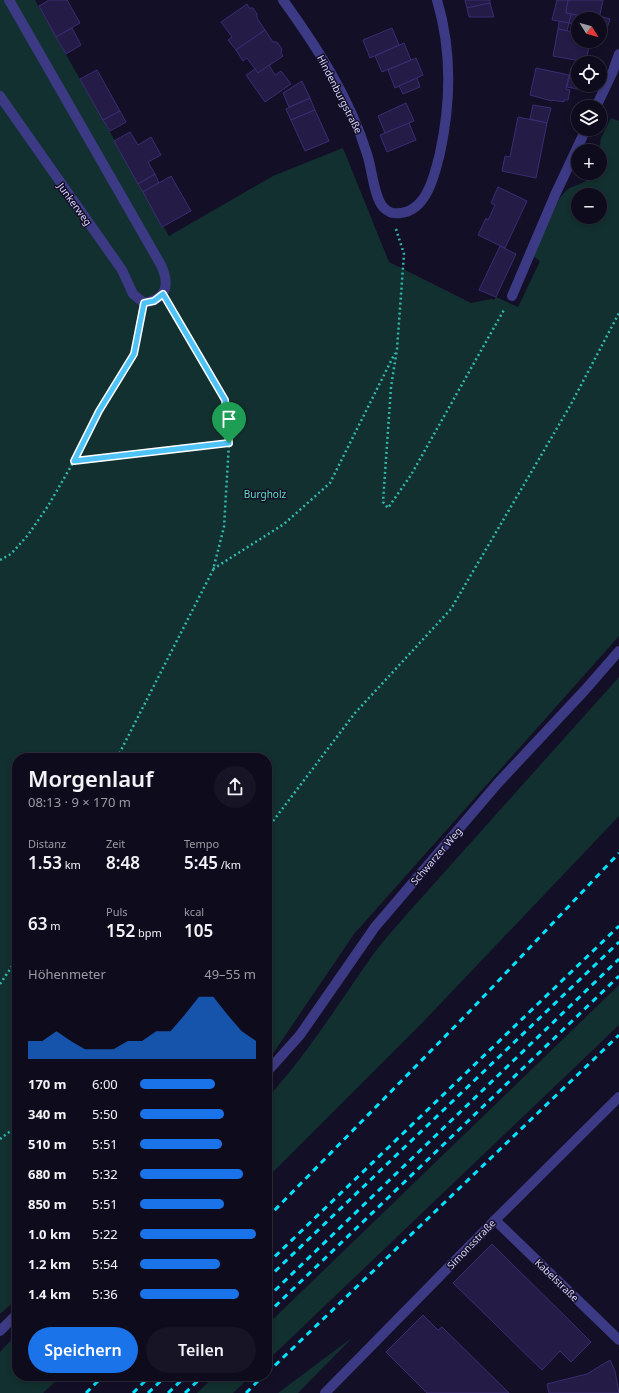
<!DOCTYPE html>
<html lang="de">
<meta charset="utf-8">
<style>
:root{--surface:#0e0b1c;--page:#171425;--text:#f1f3f6;--muted:#9b9ba3;--line:#2e2b3b;--accent:#1a73e8}
body{margin:0;font-family:"Noto Sans",sans-serif;background:var(--page);color:var(--text);height:100vh;display:flex;flex-direction:column;font-size:15px;white-space:nowrap}
*{box-sizing:border-box;margin:0}
p{font-size:13px;color:var(--muted)}
.icon{flex:none;width:22px;height:22px;fill:none;stroke:currentColor;stroke-width:2;stroke-linecap:round;stroke-linejoin:round}
.map{position:relative;flex:1;overflow:hidden}
.side{position:absolute;left:12px;top:753px;width:260px;height:628px;display:flex;flex-direction:column;background:var(--surface);border-radius:16px;box-shadow:0 2px 6px #0003,0 0 0 1px var(--line)}
.side>*{flex:none}
.needle{width:26px;rotate:127deg}
.buttons{position:absolute;left:571px;top:12px;display:grid;gap:8px}
.buttons a{display:grid;place-items:center;width:36px;height:36px;border-radius:50%;background:var(--surface);box-shadow:0 2px 6px #0003,0 0 0 1px var(--line);font-size:20px}
.pin{position:absolute;display:grid;place-items:center;width:34px;height:34px;color:#fff;margin:-41px -17px;border-radius:50% 50% 50% 0;rotate:-45deg;box-shadow:0 0 4px #0007}
.pin .icon{rotate:45deg}
.round{display:grid;place-items:center;flex:none;width:42px;height:42px;border-radius:21px;background:var(--page)}
.summary{display:flex;align-items:center;justify-content:space-between;height:68px;padding:0 16px}
h1{font-size:22px;font-weight:600;line-height:30px}
.figures{display:grid;grid-template-columns:repeat(3,1fr);gap:6px;height:68px;padding:4px 16px}
.figures div{display:grid;align-content:center}
.figures b{font-size:17px;font-weight:600}
.figures small{font-size:11px;font-weight:400}
.figures p{font-size:11px}
.chart{height:112px;padding:8px 16px}
.chart p{display:flex;justify-content:space-between}
.chart svg{width:100%;height:72px;margin-top:4px;fill:var(--accent);opacity:.7}
.action{display:flex;gap:8px;margin-top:auto;padding:8px 16px}
.action a{flex:1;height:46px;border-radius:24px;background:var(--accent);color:#fff;font-size:16px;font-weight:600;line-height:46px;text-align:center}
.action a+a{background:var(--page);color:var(--text)}
ul{padding:0 16px;list-style:none;font-size:13px}
li{display:grid;grid-template-columns:64px 48px 1fr;align-items:center;height:30px}
li i{height:10px;border-radius:5px;background:var(--accent)}
.map>svg:first-child{display:block}
</style>
<div class="map">
<svg width="619" height="1393" viewBox="0 0 619 1393">
<rect width="100%" height="100%" fill="#130f26"/>
<!-- green -->
<g fill="#12302f" fill-rule="evenodd">
<path d="M0,0H35L169,236L273,176L343,148L389,262L471,303L491,299L494,300L496,297L518,307L540,261L533,256L559,199C562,196 564,192 568,189C577,184 587,184 593,173H600L599,151L601,138L611,118L619,121V636L354,934L272,1055L267,1060V758H17V1299L0,1314ZM578,195H600V217H578Z"/>
<path d="M619,677V816L423,1022L267,1178V1098C307,1055 338,1004 372,956C382,942 395,928 407,914Z"/>
<polygon points="619,985 619,1025 267,1361 267,1325"/>
<polygon points="17,1334 17,1376 61,1376 43,1393 0,1393 0,1352"/>
<polygon points="353,1337 298,1393 278,1393"/>
<polygon points="215,1376 251,1376 233,1393 197,1393"/>
</g>
<!-- building -->
<g fill="#241b47" stroke="#3b2d73">
<polygon points="49,0 67,0 80,23 56,37 39,6"/>
<polygon points="465,0 490,0 490,3 467,8"/>
<polygon points="557,0 568,0 566,13 571,14 569,23 552,20"/>
<polygon points="568,0 603,0 599,19 566,13"/>
<polygon points="490,3 494,17 469,17 467,8"/>
<polygon points="247,4 249,8 253,8 257,14 257,18 265,30 236,50 228,40 232,37 221,22"/>
<polygon points="571,14 599,19 600,16 610,19 606,31 600,30 600,19 578,19 578,25 569,23"/>
<polygon points="559,21 569,23 567,31 558,29"/>
<polygon points="72,28 81,45 66,54 56,37"/>
<polygon points="392,28 399,45 370,58 363,40"/>
<polygon points="558,29 578,33 578,41 590,41 586,62 553,56"/>
<polygon points="265,30 273,42 277,42 282,49 281,53 283,56 258,73 247,58 243,61 236,50"/>
<polygon points="404,43 411,60 382,72 375,56"/>
<polygon points="416,58 423,75 395,88 388,70"/>
<polygon points="269,65 275,75 281,71 291,84 265,102 246,75 255,69 258,73"/>
<polygon points="536,68 569,75 566,89 570,90 568,100 564,100 564,102 552,100 552,101 530,95"/>
<polygon points="571,68 578,69 578,80 569,78"/>
<polygon points="97,70 120,111 103,120 80,79"/>
<polygon points="417,78 420,87 403,94 399,86"/>
<polygon points="569,78 578,80 578,85 584,85 583,90 567,87"/>
<polygon points="302,81 310,98 289,107 283,93"/>
<polygon points="310,98 315,110 291,120 286,109"/>
<polygon points="406,103 414,121 385,133 378,116"/>
<polygon points="533,105 551,108 547,123 530,119"/>
<polygon points="315,110 329,141 305,151 291,120"/>
<polygon points="120,111 126,122 110,131 103,120"/>
<polygon points="518,117 547,123 536,178 502,171 505,156 510,157"/>
<polygon points="409,123 416,140 387,152 380,135"/>
<polygon points="130,132 138,145 151,137 161,155 148,162 155,174 138,184 114,141"/>
<polygon points="155,174 159,183 143,192 138,184"/>
<polygon points="171,176 191,211 162,227 143,192"/>
<polygon points="498,187 527,201 505,248 478,235 486,218 488,220 495,205 491,203"/>
<polygon points="500,246 516,254 496,297 479,290"/>
<polygon points="492,1244 591,1342 571,1362 560,1351 542,1370 453,1283"/>
<polygon points="423,1315 438,1330 442,1327 509,1393 427,1393 386,1352"/>
<polygon points="610,1360 615,1371 619,1393 549,1393 547,1384 587,1374"/>
</g>
<g fill="none" stroke-linecap="round" stroke-linejoin="round">
<!-- path -->
<g stroke="#2fb8b0" stroke-width="2.5" stroke-dasharray="2 3" stroke-linecap="butt">
<polyline points="396,229 404,254 397,349 391,387 383,502 388,508 411,475 505,308"/>
<polyline points="74,461 229,443"/>
<polyline points="0,560 11,554 28,535 48,506 74,461 99,411 134,354 141,317"/>
<polyline points="213,569 284,524 330,483 395,353"/>
<polyline points="117,758 213,570 224,527 229,443 225,400 170,306"/>
<polyline points="267,829 355,713 451,609 570,406 619,313"/>
<polyline points="0,984 17,959"/>
<polyline points="0,1139 17,1126"/>
</g>
<!-- minor -->
<g stroke="#3d3a85" stroke-width="10">
<path d="M283,0C317,47 350,98 367,154C372,168 374,199 384,208C389,213 395,214 401,213C427,210 435,174 440,153C451,102 452,50 437,0"/>
<path d="M0,96L122,270L133,294L144,303C167,299 170,285 161,265L9,0"/>
<polyline points="596,107 613,71 619,54"/>
<polyline points="512,296 555,195 586,129"/>
<polyline points="267,1072 300,1035 375,927 498,783 585,690 619,651"/>
<polyline points="495,1220 619,1340"/>
<polyline points="0,1331 17,1314"/>
<polyline points="325,1393 495,1220 619,1097"/>
</g>
<!-- rail -->
<g stroke="#00e5ff" stroke-width="3" stroke-dasharray="6 5" stroke-linecap="butt">
<polyline points="267,1218 469,1012 619,853"/>
<polyline points="267,1264 619,926"/>
<polyline points="267,1279 619,942"/>
<polyline points="267,1298 619,959"/>
<polyline points="267,1314 619,976"/>
<polyline points="267,1373 619,1035"/>
<polyline points="86,1393 103,1376"/>
<polyline points="133,1393 150,1376"/>
<polyline points="148,1393 166,1376"/>
<polyline points="168,1393 186,1376"/>
<polyline points="185,1393 203,1376"/>
<polyline points="246,1393 263,1376"/>
</g>
</g>
<g fill="none" stroke-linecap="round" stroke-linejoin="round">
<defs>
<polygon id="route" points="163,294 225,400 229,443 74,461 99,411 134,354 144,303 154,301"/>
</defs>
<!-- route casing -->
<use href="#route" stroke="#fff" stroke-width="8"/>
<!-- route -->
<use href="#route" stroke="#4fc3f7" stroke-width="5"/>
</g>
<g text-anchor="middle" stroke-width="3" stroke-linejoin="round" paint-order="stroke">
<!-- street labels -->
<g font-size="10" fill="#d9d4ff" stroke="#130f26">
<text transform="translate(340 94) rotate(63)" y="4">Hindenburgstraße</text>
<text transform="translate(75 204) rotate(54)" y="4">Junkerweg</text>
<text transform="translate(436 856) rotate(-49)" y="4">Schwarzer Weg</text>
<text transform="translate(471 1244) rotate(-46)" y="4">Simonsstraße</text>
<text transform="translate(557 1280) rotate(44)" y="4">Kabelstraße</text>
</g>
<!-- park labels -->
<g font-size="10" fill="#5fe0c0" stroke="#130f26">
<text x="265" y="498">Burgholz</text>
</g>
</g>
</svg>
<div class="buttons">
<a><svg class="needle" viewBox="-14 -14 28 28"><path d="M0-13l5 13h-10z" fill="#e53935"/><path d="M0 13l5-13h-10z" fill="#9b9ba3"/></svg></a>
<a><svg class="icon" aria-label="locate" viewBox="0 0 24 24"><circle cx="12" cy="12" r="6"/><path d="M12 2v4M12 18v4M2 12h4M18 12h4"/></svg></a>
<a><svg class="icon" aria-label="layers" viewBox="0 0 24 24"><path d="M12 4l9 5-9 5-9-5zM3 14l9 5 9-5"/></svg></a>
<a>+</a>
<a>−</a>
</div>
<div class="pin" style="left:229px;top:443px;background:#1e9e55"><svg class="icon" aria-label="arrive" viewBox="0 0 24 24"><path d="M6 21V4h12l-3 4 3 4H6"/></svg></div>
<section class="side">
<div class="summary"><div><h1>Morgenlauf</h1><p>08:13 · 9 × 170 m</p></div><a class="round"><svg class="icon" aria-label="share" viewBox="0 0 24 24"><path d="M12 15V3M7 8l5-5 5 5M5 13v7h14v-7"/></svg></a></div>
<div class="figures">
<div><p>Distanz</p><b>1.53<small> km</small></b></div>
<div><p>Zeit</p><b>8:48</b></div>
<div><p>Tempo</p><b>5:45<small> /km</small></b></div>
</div>
<div class="figures">
<div><b>63<small> m</small></b></div>
<div><p>Puls</p><b>152<small> bpm</small></b></div>
<div><p>kcal</p><b>105</b></div>
</div>
<div class="chart"><p><span>Höhenmeter</span>49–55 m</p>
<svg viewBox="0 0 160 44" preserveAspectRatio="none"><path d="M0 44V33L10 33L20 27L30 33L40 38L50 38L60 38L70 33L80 33L90 27L100 27L110 17L120 6L130 6L140 17L150 27L160 33V44z"/></svg>
</div>
<ul>
<li><b>170 m</b>6:00<i style="width:65%"></i></li>
<li><b>340 m</b>5:50<i style="width:72%"></i></li>
<li><b>510 m</b>5:51<i style="width:71%"></i></li>
<li><b>680 m</b>5:32<i style="width:89%"></i></li>
<li><b>850 m</b>5:51<i style="width:72%"></i></li>
<li><b>1.0 km</b>5:22<i style="width:100%"></i></li>
<li><b>1.2 km</b>5:54<i style="width:69%"></i></li>
<li><b>1.4 km</b>5:36<i style="width:85%"></i></li>
</ul>
<div class="action"><a>Speichern</a><a>Teilen</a></div>
</section>
</div>
